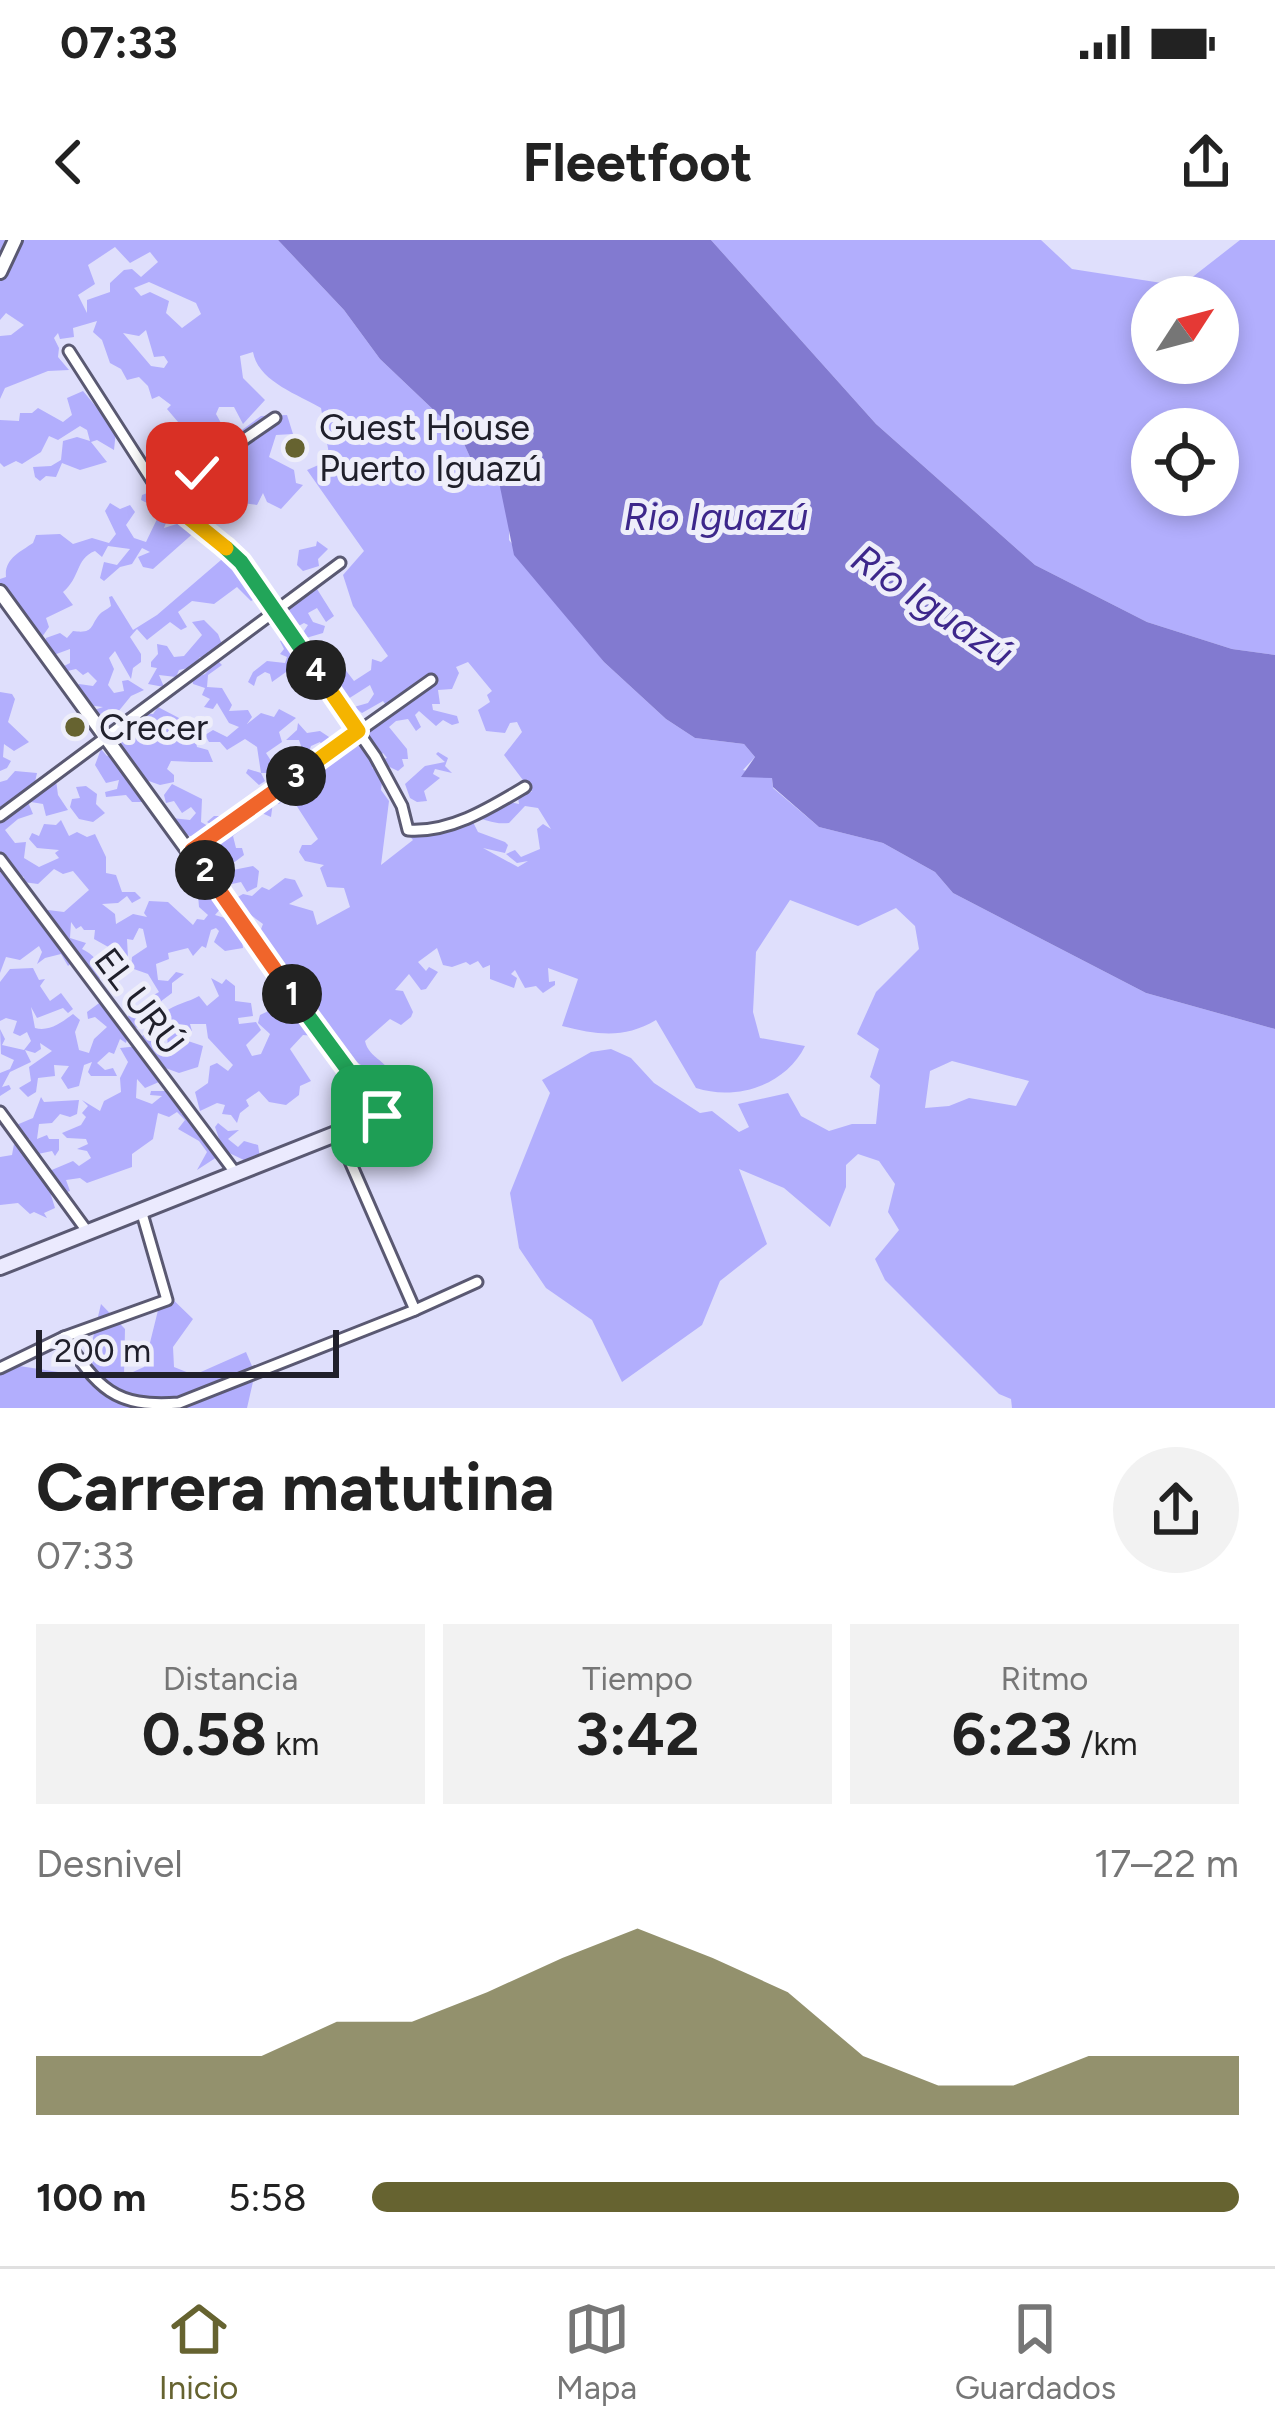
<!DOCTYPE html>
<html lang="es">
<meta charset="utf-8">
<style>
:root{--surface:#fff;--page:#f2f2f2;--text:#222;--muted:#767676;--line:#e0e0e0;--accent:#666330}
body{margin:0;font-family:Figtree,sans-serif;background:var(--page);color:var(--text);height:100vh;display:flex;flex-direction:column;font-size:45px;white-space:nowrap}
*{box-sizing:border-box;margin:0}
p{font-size:39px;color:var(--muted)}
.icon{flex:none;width:66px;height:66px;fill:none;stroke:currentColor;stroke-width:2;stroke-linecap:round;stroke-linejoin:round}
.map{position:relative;height:1168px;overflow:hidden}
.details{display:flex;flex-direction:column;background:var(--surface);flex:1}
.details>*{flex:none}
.needle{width:78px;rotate:54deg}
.controls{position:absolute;left:1131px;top:36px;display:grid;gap:24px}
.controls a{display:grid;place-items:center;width:108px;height:108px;border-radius:50%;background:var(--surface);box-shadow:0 6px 18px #0003;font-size:60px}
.scale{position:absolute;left:36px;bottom:30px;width:303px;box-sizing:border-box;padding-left:12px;border:6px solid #20202b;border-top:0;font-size:33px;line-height:42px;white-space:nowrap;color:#20202b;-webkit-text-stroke:9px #eeeefa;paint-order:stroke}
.pin{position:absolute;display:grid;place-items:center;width:102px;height:102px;color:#fff;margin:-51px;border-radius:24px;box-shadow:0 6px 18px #0006}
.km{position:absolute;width:60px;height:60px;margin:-30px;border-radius:50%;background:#222;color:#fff;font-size:33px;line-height:60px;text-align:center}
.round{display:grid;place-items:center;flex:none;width:126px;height:126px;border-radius:63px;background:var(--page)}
.overview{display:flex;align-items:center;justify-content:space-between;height:204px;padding:0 36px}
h1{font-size:66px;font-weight:700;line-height:90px}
.metrics{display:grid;grid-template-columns:repeat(3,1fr);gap:18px;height:204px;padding:12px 36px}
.metrics div{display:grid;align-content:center;border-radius:0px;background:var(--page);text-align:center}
.metrics b{font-size:60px;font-weight:700}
.metrics small{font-size:33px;font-weight:400}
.metrics p{font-size:33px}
.chart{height:336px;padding:24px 36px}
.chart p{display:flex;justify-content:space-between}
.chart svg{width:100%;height:216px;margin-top:12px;fill:var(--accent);opacity:.7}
ul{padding:0 36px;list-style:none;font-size:39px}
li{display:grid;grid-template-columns:192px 144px 1fr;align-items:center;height:90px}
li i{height:30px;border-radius:15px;background:var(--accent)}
.status{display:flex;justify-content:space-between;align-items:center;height:84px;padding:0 60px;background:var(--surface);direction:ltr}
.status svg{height:33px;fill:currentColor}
header{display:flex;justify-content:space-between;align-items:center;height:156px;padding:0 36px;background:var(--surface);font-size:54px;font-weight:700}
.tabs{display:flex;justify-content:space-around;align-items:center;height:168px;border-top:3px solid var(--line);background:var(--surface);font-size:33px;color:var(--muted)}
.tabs a{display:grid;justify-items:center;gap:6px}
.tabs .current{color:var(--accent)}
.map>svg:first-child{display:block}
</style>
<div class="status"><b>07:33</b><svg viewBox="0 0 49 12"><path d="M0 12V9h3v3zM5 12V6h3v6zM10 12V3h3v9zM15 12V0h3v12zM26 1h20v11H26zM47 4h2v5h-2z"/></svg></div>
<header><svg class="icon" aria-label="back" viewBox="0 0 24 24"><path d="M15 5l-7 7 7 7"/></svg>Fleetfoot<svg class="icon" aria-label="share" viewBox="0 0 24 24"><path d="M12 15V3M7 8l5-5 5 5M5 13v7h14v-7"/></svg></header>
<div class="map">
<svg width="1275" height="1168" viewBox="0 0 1275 1168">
<rect width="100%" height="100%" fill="#dfdffc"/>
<!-- green -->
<g fill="#b2aefd" fill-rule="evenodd">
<path d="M0,0H278L344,70L380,119L441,177L456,186L470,217L487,226L499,242L509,275V300L604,422L666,479L695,498L744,504L755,517L743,530L772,538L773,548L819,587L883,603L935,632L953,653L1146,753L1275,789V1168H1012L1011,1159L999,1154L885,1040L875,1019L899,990L888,972L895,944L879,921L858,914L846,925V947L830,987L784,948L739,929L767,1004L720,1041L702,1085L622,1142L592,1080L546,1048L519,1008L510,953L550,853L542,840L591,812L611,809L631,818L654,843L700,873L712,871L739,892L749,887L738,864L788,853L801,876L829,891L852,884H876L880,845L870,837L879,809L857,794L876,752L919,709L915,686L896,668L858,686L790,660L756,712L753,772L760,798L805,806C786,845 737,861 696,848L656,780C624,799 598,795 562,786L578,739L548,728L549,742L555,741V745L543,753L536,746L525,748L515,730L511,734L517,738L514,748L490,739V725L483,728L478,721L470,725L466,722L452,727L443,725L437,708L418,722L426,731L429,727L438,732L426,749L421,750L409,734L395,750L403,751L413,772L411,777L401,785L390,779L365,801C369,821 395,821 391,845L377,850L357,832L361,825L351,818L278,720L269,721L268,710L258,697L263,684L248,673L241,674L236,658L243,654L252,656L262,647L269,650L285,638L295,640L303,656L289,664L313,671L317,685L350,667L344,648L327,647L320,628L324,625L305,621L299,612L302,605H311L318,599L289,554L279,564L273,562L271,577L250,568L260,559L258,553H268L276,537L293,540L328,514L343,513V506L361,498L365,478L378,477L386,465L383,461L362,473L354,467L368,463L374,454L370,445L348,459L337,454L329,457L330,439L335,437L325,432L326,421L334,415L354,441L371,430L372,419L381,422L388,416L353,366L343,335L364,311L307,230L330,220L321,168C297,154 258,141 253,112L240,116L243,138L265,160L243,184L234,167H219L216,174L221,183L235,195L261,176L287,175L293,194L276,195L269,217L294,230L296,243L303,245L281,269L267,262L263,253L257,265L242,263L231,255L235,247L226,239L216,247L222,253L221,258L206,260L196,256L202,249L192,242L197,232L179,234L174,230L191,215V209L178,199L184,189L167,169L171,165L159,156L152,159L148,146L139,137L127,140L121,129L110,123L102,100L93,92L97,81L73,88L74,97L60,99L58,93L54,98L59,108L58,117L69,130L48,131L5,148L0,159V96L11,95L24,85L6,73L0,80ZM115,7L130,23L150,12L158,22L141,37L132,29L124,30L110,43V52L87,60V73L78,55L95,44L88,25ZM149,42L196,63L201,74L182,88L166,73L169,61L150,52L141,56L134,48ZM146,90L154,117L164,116L168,122L164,128L151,126L123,93L139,96ZM468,422L492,451L487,455L490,462L478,470L486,491L505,493L510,483L517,482L522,492L504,515L532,552L524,551L518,557L519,564L509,562L472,578C486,578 493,585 509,583L525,566L538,568L551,589L543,584L537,589L540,609L521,617L515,610L506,614L517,623L528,621L518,627L483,608L505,613L508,605L505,602L478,592L473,582L462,578L418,588L408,594L413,600L381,625L389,561L381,550L383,534L372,528L383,513L387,518L377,521L398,531L404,526L402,519H408L407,509L389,487L396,481L408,479L416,491L421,487L415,475L419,471L436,486L443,480L452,485L459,483L457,476L433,470L432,464H440L438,450L452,449L459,433L456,427ZM952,821L1029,841L1016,866L969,858L949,866L925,868L930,831Z"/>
<path d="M711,0H1041L1072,29L1181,46L1240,0H1275V415L1232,409L1147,382L1035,325L876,184ZM1152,57H1218V123H1152ZM1152,189H1218V255H1152Z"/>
<polygon points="83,151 116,191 114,210 97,200 91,202 107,222 80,230 62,223 56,237 46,236 40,241 35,237 33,227 51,226 61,220 63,201 77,197 90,201 87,190 80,186 58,200 49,196 41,212 22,224 16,221 4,227 0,223 0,180 19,181 20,173 32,173 38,168 63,182 72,175 67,158"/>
<path d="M150,252L172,267L164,288L183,282L197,290L153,329L143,327L138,317L150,312L142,308L132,324L120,327L104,341L100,338L104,322L117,325L130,309L108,306L102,317L95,311C75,319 81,337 63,352L73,365L46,378L49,387L42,397L32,395L18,376V364L9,367L0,363V339L6,337C4,319 20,312 33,303L36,295L60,294L73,304L92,298L109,303L116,294L105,271L110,263L120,269L130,265L135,272L126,285L134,298L146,302L158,277L151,265L141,260L142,255Z"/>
<polygon points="317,301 328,309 318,319 319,326 303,331 297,325 299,310 316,306"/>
<path d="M228,314L260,356L251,361L237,347L214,364L192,361L178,372L187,387L181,390L170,382L147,400L137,389L130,397L141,414V422L133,428L131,439L115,411L109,418L114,429L108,445L114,453L124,451L122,441L128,440L144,450L131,456L113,478H99L88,489L82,488L76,476L103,467L87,465L70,453L79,444L93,446L97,441L88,432L83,435L76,429L63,432L62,427L70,423V409L51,416L44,407L46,398L60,393L67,398L73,391C94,394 90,386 99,375C102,371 107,370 111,366L109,357L112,356L133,390L157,375Z"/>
<path d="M303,347L317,349L334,376L326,382L317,368L308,373L313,382L325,386L323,393L306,398L304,391L308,385L304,383L286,393C270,378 289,358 303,347Z"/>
<polygon points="204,380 218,394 223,407 209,411 203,419 200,417 193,427 179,430 176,437 159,435 164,447 148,444 157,428 151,427 151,422 158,414 157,404 167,406 174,417 184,416 202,395 192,382"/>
<polygon points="284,399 296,409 295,405 305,400 309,405 324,406 326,409 321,416 300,413 306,430 298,433 292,428 298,440 309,447 308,457 304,457 286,432 272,442 270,434 265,432 257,437 254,446 248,442 253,432 267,421 285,423 287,417 280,414 284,409 280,401"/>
<polygon points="215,418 222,425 208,435 207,447 222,448 232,465 229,471 248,470 252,477 247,484 261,473 274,477 279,469 296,478 279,492 282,502 266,513 275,527 273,533 261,533 265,541 259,545 246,533 248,529 261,533 257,507 245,499 227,510 220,502 209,502 205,495 213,490 227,497 239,487 229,483 217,463 213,469 204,467 210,459 202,455 205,448 193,444 192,439 205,434 211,427 207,424"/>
<polygon points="0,452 12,454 15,459 8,482 29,502 14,511 4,504 3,517 11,521 7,528 0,531"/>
<path d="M158,467L179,478L184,491L195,497L197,507L208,510L213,522C197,522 187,522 171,521L167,529L174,535V542L160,545L129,534C117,510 101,492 127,472L153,474Z"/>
<polygon points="298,483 307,493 320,491 332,499 325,510 320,502 311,506 304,526 284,519 302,509 299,500 286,500 297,490"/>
<polygon points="101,509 107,516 112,514 130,546 147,560 145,562 132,562 126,555 106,557 105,552 117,549 119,540 106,543 95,525"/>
<polygon points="438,512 448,518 445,526 452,533 435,529 433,534 440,538 424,551 427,561 417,562 410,558 405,544 425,526 445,522 436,514"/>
<path d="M15,531L37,533L35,542L39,547L44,536L56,540L58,555L68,570L46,576L43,564L31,562L29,552L23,550L15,563L28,562L33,574L18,579L5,590L15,603L26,602L24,618L39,627L59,618L55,613L59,610L37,608L29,599L32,593L39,596L44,584L56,585L61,580L69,596L77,592L87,597L95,594L106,617V633L116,635L122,652H135L141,658L132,663L127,656L118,663L102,664L115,674L116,684L133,674L147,677L144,673L149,661L168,662L193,685L197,679L204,680L208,675L199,667L198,655L192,653L194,643L202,640L215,658L221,659V668L215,675L225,678L230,674L241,691L243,708L225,711L214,702L219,691L216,688L211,690L206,708L202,706L193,716L188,708L168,713L169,719L156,724L158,740L168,741L176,732L184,734L172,743V753L160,762L161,769L165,772C175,764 189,762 199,756L207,766L219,756L211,738L222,744L226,739L235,746V761L251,763L253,776L238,778L239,784L256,782L261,790L246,805L252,816L261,814L270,794L258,783L260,775L279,766L283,772L312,786L315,796L303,795L290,809L311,841L300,846L299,855L286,865L269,862L259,851L246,860L249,866L240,873L237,883L231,875L222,874L225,865L217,863L200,871L195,852L208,843L210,826L217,823L228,831L233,825L208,798L206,784H190L192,791L182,799L203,806L198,827L179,833L160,826L159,842L145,848L137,839L136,858L152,864L162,856L150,855L151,851H167L182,868L181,874L184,873L217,917L197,930L207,912L199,901L178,889L185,880L177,872L169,877L158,873L153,899L132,914V927L87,943L80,938L66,940L70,951L67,952L47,932L73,921L79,926L91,918L87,911L77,909L88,904L86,899L67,898L62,893L81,885L86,877L82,873L88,866L82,860L100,871L104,861L121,852L120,838L128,822L120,808L139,806L137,799L150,791L159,799L155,801L157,808L168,811L167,791L158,775L141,788L132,787L128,777L131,769L148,772L152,756L159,752L148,734L131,728L132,717L147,707L143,689L139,688L133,700L127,699L128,718L94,699L95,690H84L81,686L76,689L71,682L70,698L86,703L82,709C95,715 106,729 99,740L91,738L76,719L68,726L61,714L45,718L37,724L42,712L39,706L20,720L6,717L0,733V623L44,674L48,670L64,672L89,650L73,631L63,634L54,629L38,644L23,642L24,637L13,634L0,611V542L7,540Z"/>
<polygon points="172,544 202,559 201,582 208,586 207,594 221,591 207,582 214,576 225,576 224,583 248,572 255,579 233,596 236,608 242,608 244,615 228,627 233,630 253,626 259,631 257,647 247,652 241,642 232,644 219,629 199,624 193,597 178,592 180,584 160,576 168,571 172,578 190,580 196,573 191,567 182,573 174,561 166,563 164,555"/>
<polygon points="86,546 97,554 96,564 105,573 93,582 79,579 70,567 72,559 80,558 76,547"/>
<path d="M33,728L39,740L45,739L40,746L50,761L61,753L73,769L68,773L63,768L37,778L31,767L35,788C50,792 62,782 73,774L80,780L75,792L79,810L89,813L94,799L107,787L95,777L88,779L87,772L102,761L128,794L126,803L120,799L114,814L109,812L97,823L105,830L113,828L117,836H91L88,832L92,822L84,825L79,846L68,849L61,838L69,826L54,825L55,836L38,838L36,852L28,857L19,848L31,841L29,827L52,811L40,803L41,809L35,813L25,810L31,822L10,832L2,847L9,845L11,849L0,856V833L10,829L14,820L1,814L0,789L5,799L2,805L24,810L31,801L27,792L20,796L13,793L17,781L6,778L0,781V742L10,729Z"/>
<polygon points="41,857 44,862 79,860 77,874 70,877 60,874 52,883 39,884 37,899 47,895 49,899 59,899 59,910 55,916 52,911 38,914 30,907 30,899 20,897 14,886 33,878"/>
<polygon points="218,883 228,891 239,890 228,899 238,907 244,901 258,905 260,918 248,922 223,910 215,887"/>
<polygon points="14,904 47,942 55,968 44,973 47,978 34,972 30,974 18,963 0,965 0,917 12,915"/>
<polygon points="163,1050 193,1079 173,1107 174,1127 194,1135 246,1112 255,1133 247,1168 0,1168 0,1131 13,1125 84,1136 101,1064 125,1089 124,1136 144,1127"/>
</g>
<!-- water -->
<polygon fill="#827ad0" points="278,0 711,0 876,184 1035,325 1147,382 1232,409 1275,415 1275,789 1146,753 953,653 935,632 883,603 819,587 773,547 772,538 741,537 755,517 744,504 695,498 666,479 604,422 514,315 499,242 487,226 470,217 456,186 441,177 380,119 344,70"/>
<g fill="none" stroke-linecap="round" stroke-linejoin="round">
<defs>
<g id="minor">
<path d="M69,111L162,256L241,322L375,516L402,566L408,590C450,593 490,568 525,547"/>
<polyline points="162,256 275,178"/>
<polyline points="0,576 340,323"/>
<polyline points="192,610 431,440"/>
<polyline points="0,619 237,935"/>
<polyline points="0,872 87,991"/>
<polyline points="338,894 415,1070"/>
<path d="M64,1097C98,1148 114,1168 179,1163L415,1070L477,1042"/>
<polyline points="0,1128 64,1097 167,1060 141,970"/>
</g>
<g id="tertiary">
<polyline points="0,32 15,0"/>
<polyline points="0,352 381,876"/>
</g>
<polyline id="secondary" points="0,1027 381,876"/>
</defs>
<!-- minor casing -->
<use href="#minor" stroke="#5a5972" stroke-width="15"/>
<!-- tertiary casing -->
<use href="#tertiary" stroke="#5a5972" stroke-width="18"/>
<!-- secondary casing -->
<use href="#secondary" stroke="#5a5972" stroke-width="20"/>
<!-- minor -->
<use href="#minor" stroke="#fff" stroke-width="9"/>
<!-- tertiary -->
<use href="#tertiary" stroke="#fff" stroke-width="12"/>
<!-- secondary -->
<use href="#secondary" stroke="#ebeafe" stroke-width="14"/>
</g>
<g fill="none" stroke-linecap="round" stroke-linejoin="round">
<defs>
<polyline id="split-1" points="292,754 382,876"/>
<polyline id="split-2" points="205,630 292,754"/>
<polyline id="split-3" points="205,630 192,610 296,536"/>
<polyline id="split-4" points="296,536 358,491 316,430"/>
<polyline id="split-5" points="226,308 241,322 316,430"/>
<polyline id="split-6" points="197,233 162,256 226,308"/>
</defs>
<!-- split-1 casing -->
<use href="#split-1" stroke="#fff" stroke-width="24"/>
<!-- split-2 casing -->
<use href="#split-2" stroke="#fff" stroke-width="24"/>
<!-- split-3 casing -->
<use href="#split-3" stroke="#fff" stroke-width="24"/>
<!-- split-4 casing -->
<use href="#split-4" stroke="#fff" stroke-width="24"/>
<!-- split-5 casing -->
<use href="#split-5" stroke="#fff" stroke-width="24"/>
<!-- split-6 casing -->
<use href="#split-6" stroke="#fff" stroke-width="24"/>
<!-- split-1 -->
<use href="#split-1" stroke="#22a559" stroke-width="15"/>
<!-- split-2 -->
<use href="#split-2" stroke="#f0652b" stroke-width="15"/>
<!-- split-3 -->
<use href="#split-3" stroke="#f0652b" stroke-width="15"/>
<!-- split-4 -->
<use href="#split-4" stroke="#f5b400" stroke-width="15"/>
<!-- split-5 -->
<use href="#split-5" stroke="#22a559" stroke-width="15"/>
<!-- split-6 -->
<use href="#split-6" stroke="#f5b400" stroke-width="15"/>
</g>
<!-- markers -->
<g fill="#666330" stroke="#eeeefa" stroke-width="4.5">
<circle cx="295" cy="208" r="12"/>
<circle cx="75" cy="487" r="12"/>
</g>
<g text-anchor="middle" stroke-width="10" stroke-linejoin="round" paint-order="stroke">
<!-- poi labels -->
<g font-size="36" fill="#20202b" stroke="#eeeefa" text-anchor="start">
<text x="319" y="200">Guest House<tspan x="319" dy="41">Puerto Iguazú</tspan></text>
<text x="99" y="500">Crecer</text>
</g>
<!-- street labels -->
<g font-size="36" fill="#20202b" stroke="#eeeefa">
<text transform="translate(140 761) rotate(53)" y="13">EL URÚ</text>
</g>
<!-- water labels -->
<g font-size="39" font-style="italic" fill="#3d278b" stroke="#eeeefa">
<text x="716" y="290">Rio Iguazú</text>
<text transform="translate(933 365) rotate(34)" y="14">Río Iguazú</text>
</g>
</g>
</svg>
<div class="controls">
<a><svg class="needle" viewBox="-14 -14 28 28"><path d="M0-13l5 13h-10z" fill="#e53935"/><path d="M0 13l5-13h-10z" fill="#767676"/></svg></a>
<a><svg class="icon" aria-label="locate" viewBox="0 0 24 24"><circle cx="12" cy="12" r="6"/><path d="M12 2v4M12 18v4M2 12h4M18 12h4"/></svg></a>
</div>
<div class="scale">200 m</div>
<div class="pin" style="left:382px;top:876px;background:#1e9e55"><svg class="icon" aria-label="arrive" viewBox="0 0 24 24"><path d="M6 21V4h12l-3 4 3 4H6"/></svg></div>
<div class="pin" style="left:197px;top:233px;background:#d93025"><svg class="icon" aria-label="check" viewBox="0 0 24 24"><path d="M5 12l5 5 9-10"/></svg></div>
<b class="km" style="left:292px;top:754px">1</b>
<b class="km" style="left:205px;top:630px">2</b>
<b class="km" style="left:296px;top:536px">3</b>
<b class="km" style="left:316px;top:430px">4</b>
</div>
<section class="details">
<div class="overview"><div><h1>Carrera matutina</h1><p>07:33</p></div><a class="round"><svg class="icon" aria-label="share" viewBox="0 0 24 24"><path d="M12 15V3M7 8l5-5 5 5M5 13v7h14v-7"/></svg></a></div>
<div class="metrics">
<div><p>Distancia</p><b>0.58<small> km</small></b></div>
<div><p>Tiempo</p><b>3:42</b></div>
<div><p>Ritmo</p><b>6:23<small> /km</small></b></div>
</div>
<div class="chart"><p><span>Desnivel</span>17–22 m</p>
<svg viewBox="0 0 160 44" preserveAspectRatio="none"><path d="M0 44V32L10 32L20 32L30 32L40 25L50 25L60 19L70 12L80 6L90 12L100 19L110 32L120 38L130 38L140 32L150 32L160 32V44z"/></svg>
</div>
<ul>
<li><b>100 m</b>5:58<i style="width:100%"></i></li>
</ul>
</section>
<nav class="tabs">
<a class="current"><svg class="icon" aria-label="home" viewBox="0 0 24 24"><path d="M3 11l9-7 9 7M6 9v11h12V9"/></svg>Inicio</a>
<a><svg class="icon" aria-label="map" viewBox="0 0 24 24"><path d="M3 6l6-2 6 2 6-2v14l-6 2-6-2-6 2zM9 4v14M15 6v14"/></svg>Mapa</a>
<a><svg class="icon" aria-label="saved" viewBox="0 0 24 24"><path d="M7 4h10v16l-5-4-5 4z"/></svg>Guardados</a>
</nav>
